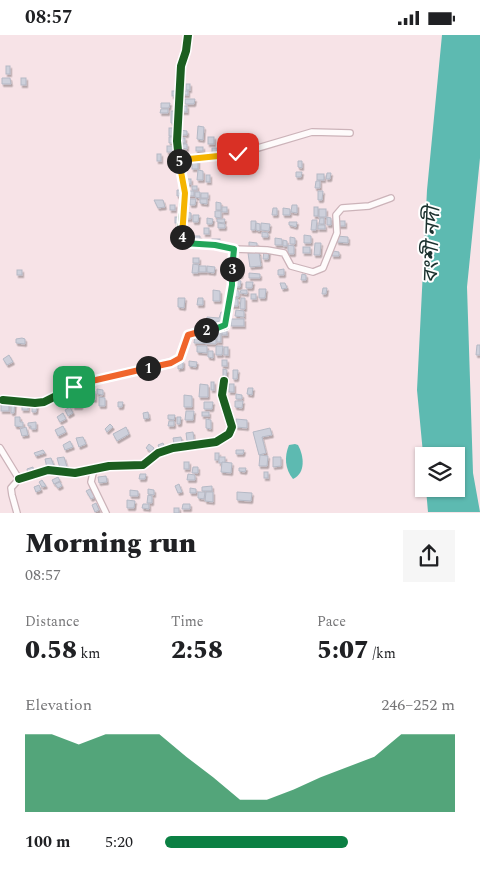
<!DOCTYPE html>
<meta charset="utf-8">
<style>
:root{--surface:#fff;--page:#f6f6f6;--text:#202124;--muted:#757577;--accent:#0b8043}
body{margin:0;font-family:Spectral,"Noto Sans Bengali",serif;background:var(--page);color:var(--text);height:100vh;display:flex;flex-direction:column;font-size:19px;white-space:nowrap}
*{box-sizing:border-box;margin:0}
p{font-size:16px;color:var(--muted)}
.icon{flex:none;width:28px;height:28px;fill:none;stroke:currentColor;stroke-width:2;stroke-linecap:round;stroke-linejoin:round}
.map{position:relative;height:478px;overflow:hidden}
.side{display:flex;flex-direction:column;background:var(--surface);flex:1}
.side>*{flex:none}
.tools{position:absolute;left:415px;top:412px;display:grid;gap:10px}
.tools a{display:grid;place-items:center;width:50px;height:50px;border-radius:0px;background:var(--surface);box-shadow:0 1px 4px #0004;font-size:25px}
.pin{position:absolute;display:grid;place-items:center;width:42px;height:42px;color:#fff;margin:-21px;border-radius:10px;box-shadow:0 2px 8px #0006}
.km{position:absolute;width:25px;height:25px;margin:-12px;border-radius:50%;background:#222;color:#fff;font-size:14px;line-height:25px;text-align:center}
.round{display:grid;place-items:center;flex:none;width:52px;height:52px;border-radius:0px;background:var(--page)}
.summary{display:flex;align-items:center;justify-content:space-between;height:85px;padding:0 25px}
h1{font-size:28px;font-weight:800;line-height:38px}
.metrics{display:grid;grid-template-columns:repeat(3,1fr);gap:8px;height:85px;padding:5px 25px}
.metrics div{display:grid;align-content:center}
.metrics b{font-size:25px;font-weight:800}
.metrics small{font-size:14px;font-weight:400}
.metrics p{font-size:14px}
.chart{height:140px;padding:10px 25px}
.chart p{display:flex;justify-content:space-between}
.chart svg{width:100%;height:90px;margin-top:5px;fill:var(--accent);opacity:.7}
ul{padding:0 25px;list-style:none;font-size:16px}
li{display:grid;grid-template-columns:80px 60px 1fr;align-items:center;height:38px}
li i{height:12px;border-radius:6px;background:var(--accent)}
.status{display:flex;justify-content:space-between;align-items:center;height:35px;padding:0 25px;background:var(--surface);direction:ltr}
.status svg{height:14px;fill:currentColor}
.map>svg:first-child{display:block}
</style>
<div class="status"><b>08:57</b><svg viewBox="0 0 49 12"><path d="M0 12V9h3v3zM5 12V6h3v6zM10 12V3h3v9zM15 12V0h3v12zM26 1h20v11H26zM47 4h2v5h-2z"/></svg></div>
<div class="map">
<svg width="480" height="478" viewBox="0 0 480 478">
<defs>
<filter id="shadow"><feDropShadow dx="1.5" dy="2.5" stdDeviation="0" flood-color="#0004"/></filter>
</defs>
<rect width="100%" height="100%" fill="#f7e3e7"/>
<!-- water -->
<g fill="#5dbab1">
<polygon points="442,0 480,0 480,123 467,252 473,438 480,477 428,477 426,454 456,454 456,421 424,421 424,429 417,355 427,155"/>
<path d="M295,409L298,410C304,421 306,438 293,444C285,434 284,422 289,410Z"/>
</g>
<!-- building -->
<g fill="#ced0db" stroke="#b5b9c5" filter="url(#shadow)">
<rect x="6" y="31" width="4" height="8"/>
<polygon points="2,43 10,43 11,49 2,49"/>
<rect x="21" y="43" width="5" height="7"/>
<rect x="186" y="49" width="4" height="6"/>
<rect x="172" y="56" width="6" height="5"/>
<rect x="182" y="56" width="6" height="4"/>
<polygon points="185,64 195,64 194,69 185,69"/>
<polygon points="161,68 170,68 169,73 161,73"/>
<rect x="182" y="71" width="5" height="6"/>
<polygon points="161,74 168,74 168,78 160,78"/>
<polygon points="171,76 177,76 177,89 171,88"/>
<polygon points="198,91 204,92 203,105 197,104"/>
<rect x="169" y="93" width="5" height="8"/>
<polygon points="180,95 187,96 187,100 179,100"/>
<polygon points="169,102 175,102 174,108 169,108"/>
<rect x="208" y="102" width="6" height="7"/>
<rect x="180" y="103" width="5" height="5"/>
<polygon points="180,109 187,109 187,114 180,113"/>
<rect x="167" y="111" width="8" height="6"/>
<rect x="196" y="112" width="7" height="4"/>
<rect x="212" y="113" width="5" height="6"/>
<rect x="157" y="119" width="4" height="7"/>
<rect x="192" y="126" width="6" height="8"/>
<polygon points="298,126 302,126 302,133 298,132"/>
<polygon points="198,135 203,136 203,145 197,145"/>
<polygon points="296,137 302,137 301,142 296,142"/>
<polygon points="327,138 331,138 330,144 326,144"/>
<rect x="317" y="139" width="7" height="6"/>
<rect x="206" y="140" width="4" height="7"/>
<rect x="185" y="144" width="6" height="5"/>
<polygon points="316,146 320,146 320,153 315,153"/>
<rect x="192" y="151" width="5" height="4"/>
<polygon points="177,155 182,155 181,161 177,161"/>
<polygon points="189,156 194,156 194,161 188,161"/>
<polygon points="318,156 323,156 322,165 318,165"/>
<polygon points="195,157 200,157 200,163 195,162"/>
<rect x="201" y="158" width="7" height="5"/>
<polygon points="190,164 196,164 195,170 190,170"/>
<polygon points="200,164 207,164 207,169 200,168"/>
<polygon points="154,165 163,165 165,172 158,173"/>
<polygon points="216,167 221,168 221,175 216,175"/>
<rect x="170" y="170" width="5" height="5"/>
<polygon points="292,170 297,170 297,178 291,177"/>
<rect x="222" y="172" width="5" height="5"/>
<rect x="314" y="172" width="4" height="9"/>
<polygon points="273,173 277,173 277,180 272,180"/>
<polygon points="283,173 290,174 290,180 283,180"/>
<rect x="319" y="174" width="7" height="8"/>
<polygon points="215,176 221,176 221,183 215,182"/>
<polygon points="185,177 191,178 191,184 185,184"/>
<polygon points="193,180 199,180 198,187 193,187"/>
<rect x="175" y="182" width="6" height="6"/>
<polygon points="327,182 331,183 331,190 327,190"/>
<polygon points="207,183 213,184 212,189 207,189"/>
<polygon points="320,183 324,183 324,189 319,189"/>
<polygon points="217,184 225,184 224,188 217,187"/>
<polygon points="312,185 317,185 316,195 311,195"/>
<polygon points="251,186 256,186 255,195 251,195"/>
<rect x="338" y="186" width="7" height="5"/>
<polygon points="289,187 297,187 296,192 289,190"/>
<polygon points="218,188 225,189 225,193 218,193"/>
<polygon points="256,188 260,189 260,196 256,195"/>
<polygon points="261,188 270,189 269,196 261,195"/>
<rect x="318" y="190" width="7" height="4"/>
<rect x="204" y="193" width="5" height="6"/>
<polygon points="262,197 268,198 268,202 262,202"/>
<polygon points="304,200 311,201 311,208 304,208"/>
<polygon points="192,201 200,201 200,207 192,206"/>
<polygon points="337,201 348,202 348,208 337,207"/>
<polygon points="290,202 295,203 295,209 290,209"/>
<polygon points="275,203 282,204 282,210 275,210"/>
<rect x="212" y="204" width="8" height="4"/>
<polygon points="283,205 287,206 287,211 283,211"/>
<polygon points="249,207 257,208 257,213 249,212"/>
<polygon points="315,208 321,208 320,220 314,220"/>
<polygon points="288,210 294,211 294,219 288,219"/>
<rect x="303" y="212" width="7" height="6"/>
<polygon points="264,216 269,216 268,224 263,224"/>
<polygon points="333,216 339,217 339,221 332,221"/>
<polygon points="259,217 261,231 250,232 248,218"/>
<rect x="193" y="223" width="6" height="5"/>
<polygon points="224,226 228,227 228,233 223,233"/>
<polygon points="193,229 199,230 198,238 192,238"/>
<rect x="199" y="231" width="7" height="6"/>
<polygon points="207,231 215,232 214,238 207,237"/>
<polygon points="284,234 284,240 278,240 278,235"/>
<rect x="17" y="235" width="5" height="5"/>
<polygon points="235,235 238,235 238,238 242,238 241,241 235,241"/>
<polygon points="249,238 260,239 260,243 249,243"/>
<polygon points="302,239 306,240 306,245 301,245"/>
<polygon points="234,245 241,246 240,252 233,252"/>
<polygon points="246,247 253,247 252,253 246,253"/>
<polygon points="280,248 285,248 287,253 282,254"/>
<polygon points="323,253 327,253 326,259 322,259"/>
<polygon points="259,254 266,254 265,263 259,263"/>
<polygon points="213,255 220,256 220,266 213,266"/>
<polygon points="233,255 239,256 239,262 232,261"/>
<polygon points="241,255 247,255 247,259 240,258"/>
<rect x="251" y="259" width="5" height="5"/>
<polygon points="178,263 185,263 184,273 178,272"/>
<polygon points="198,263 203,263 203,270 197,270"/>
<polygon points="241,263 245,263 245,274 240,274"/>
<polygon points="232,264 238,264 238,271 231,271"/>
<polygon points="236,275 244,276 244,282 235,281"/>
<polygon points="221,277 226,278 223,287 206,287 207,282 219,283"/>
<rect x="231" y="284" width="13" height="7"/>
<rect x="222" y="295" width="5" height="5"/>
<rect x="217" y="297" width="4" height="10"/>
<polygon points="195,299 216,300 216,309 194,308"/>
<polygon points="22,303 25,304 25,309 16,308 16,304"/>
<polygon points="477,310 480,310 480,320 476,320"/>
<polygon points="197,311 207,311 207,318 197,317"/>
<polygon points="216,311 223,311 222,320 216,320"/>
<rect x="224" y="312" width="4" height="8"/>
<polygon points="208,316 213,316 213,323 208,322"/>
<polygon points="9,320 13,327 7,330 3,324"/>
<rect x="222" y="325" width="5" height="6"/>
<polygon points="183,326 183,333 178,334 178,327"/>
<polygon points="189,326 197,327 196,332 189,331"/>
<polygon points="223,334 227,335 226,342 223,342"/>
<polygon points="233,335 238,335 237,344 233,344"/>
<rect x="211" y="347" width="3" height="8"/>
<polygon points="200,349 208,350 208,362 199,362"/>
<rect x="229" y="349" width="5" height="8"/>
<polygon points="248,353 253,353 252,360 247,359"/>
<polygon points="97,354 103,355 103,360 97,359"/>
<polygon points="92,356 95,356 95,365 91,364"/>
<polygon points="81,357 89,357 89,364 80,364"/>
<rect x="73" y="359" width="6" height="6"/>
<polygon points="236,359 242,360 242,364 236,364"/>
<polygon points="184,360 192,361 192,372 184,372"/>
<polygon points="65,361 72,361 71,371 65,370"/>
<polygon points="99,362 105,363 105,371 99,371"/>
<polygon points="235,366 243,366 242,373 235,372"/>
<rect x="1" y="367" width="8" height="9"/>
<polygon points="11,367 15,367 14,378 11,378"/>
<polygon points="73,367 82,368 81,372 73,372"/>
<polygon points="118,367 123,367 122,372 118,372"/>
<polygon points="204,367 213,367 212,374 204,374"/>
<rect x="22" y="368" width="6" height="7"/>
<polygon points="32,370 37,371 36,377 32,377"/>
<polygon points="70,372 73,378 68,381 65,375"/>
<polygon points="186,376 194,376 193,385 185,385"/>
<polygon points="148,377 149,383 144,384 143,378"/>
<rect x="202" y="377" width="7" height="4"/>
<polygon points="63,378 66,384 60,387 57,382"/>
<polygon points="168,380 175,380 174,385 168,384"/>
<polygon points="15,382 20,382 20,387 23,387 23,392 15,391"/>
<polygon points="177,382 181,382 180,389 177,389"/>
<polygon points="206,384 211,385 211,394 206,393"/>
<polygon points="236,384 247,385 247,393 236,392"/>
<polygon points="169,386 174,386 174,391 168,391"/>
<polygon points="36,387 36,394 31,394 31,391 28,391 28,388"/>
<polygon points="110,389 113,392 107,397 105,394"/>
<polygon points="63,391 66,397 58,401 55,395"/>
<polygon points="26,392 28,400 22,401 20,394"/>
<polygon points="126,392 129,399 117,406 113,399"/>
<polygon points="270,393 272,400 262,402 266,418 259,420 253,397"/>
<polygon points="193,397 194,405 187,406 186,398"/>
<polygon points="83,402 86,409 79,412 76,403"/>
<polygon points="181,402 182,408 174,409 173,403"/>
<polygon points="70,406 73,412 65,415 63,410"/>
<polygon points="163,408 165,413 160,415 158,410"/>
<polygon points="149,409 154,413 151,417 146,413"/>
<polygon points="43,415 45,418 36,421 34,418"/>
<polygon points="236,415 244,415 243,419 236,419"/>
<rect x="215" y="418" width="4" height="7"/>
<polygon points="260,420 268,421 267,431 259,431"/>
<polygon points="64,422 67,432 60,433 57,423"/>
<rect x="219" y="422" width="6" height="6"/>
<polygon points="273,422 281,422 281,431 273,432"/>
<polygon points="51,423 54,431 47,433 45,424"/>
<rect x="184" y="427" width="5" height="7"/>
<polygon points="222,427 232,428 231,438 221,437"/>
<polygon points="33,432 34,438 28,439 27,434"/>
<polygon points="193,432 198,432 198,438 192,438"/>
<polygon points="239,433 246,433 245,437 239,436"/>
<rect x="264" y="437" width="4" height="6"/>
<polygon points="140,439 146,439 145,444 139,444"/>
<polygon points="188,439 195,440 195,445 187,445"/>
<polygon points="106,441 107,447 99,448 98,442"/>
<polygon points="58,442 60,446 54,449 52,445"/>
<polygon points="42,445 46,451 42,452 39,447"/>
<polygon points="60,447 62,451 58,453 55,449"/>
<polygon points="179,449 182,457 178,458 175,451"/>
<polygon points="39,450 41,455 36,457 34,452"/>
<polygon points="212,451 212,456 202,456 202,452"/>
<polygon points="190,453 196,454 196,458 190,458"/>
<polygon points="90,454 95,462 91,464 86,456"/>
<polygon points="148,454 154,455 154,460 148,459"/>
<polygon points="130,455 138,456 138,461 130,461"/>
<polygon points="198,457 205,457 204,464 198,463"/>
<polygon points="206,457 213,457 213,467 205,466"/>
<polygon points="237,457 252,458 251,466 237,465"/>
<polygon points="148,460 152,461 152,468 147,468"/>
<polygon points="127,465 135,466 134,473 127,473"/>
<polygon points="96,468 99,475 95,477 92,470"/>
<polygon points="143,469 149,469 149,474 142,473"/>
<polygon points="183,469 190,469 190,474 182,474"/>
<rect x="174" y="473" width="5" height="5"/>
</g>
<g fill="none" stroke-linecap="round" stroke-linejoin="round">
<defs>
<g id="minor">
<polyline points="179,125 238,119 312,97 350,98"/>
<polyline points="234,214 267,215 284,218 291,231 313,237 323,233 337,198 336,180 342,173 369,171 391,163"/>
<path d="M3,365L35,368L44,367L74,352L96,345L171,328L180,323L188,300C201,296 213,295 225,291L232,250V231L234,214L215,210L184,208L181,198L185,158L179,125L177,106L181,31L186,16L188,0"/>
<polyline points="0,413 19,444 11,453 12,460 17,478"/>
<polyline points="94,434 91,447 106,478"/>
<polyline points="19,444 48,435 75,438 109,431 143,430 158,418 173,413 216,407 229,399 232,392 222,360 224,346"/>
</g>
</defs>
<!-- minor casing -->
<use href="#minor" stroke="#ccb3b9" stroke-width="8"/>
<!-- minor -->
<use href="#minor" stroke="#fefbfb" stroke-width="5.5"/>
<defs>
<g id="cycleway">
<path d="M3,365L35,368L44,367L74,352L96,345L171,328L180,323L188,300C201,296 213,295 225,291L232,250V231L234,214L215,210L184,208L181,198L185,158L179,125L177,106L181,31L186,16L188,0"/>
<polyline points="19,444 48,435 75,438 109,431 143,430 158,418 173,413 216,407 229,399 232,392 222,360 224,346"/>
</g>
</defs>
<!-- cycleway casing -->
<use href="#cycleway" stroke="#fff" stroke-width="11"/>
<!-- cycleway -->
<use href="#cycleway" stroke="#1b5e20" stroke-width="8"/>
</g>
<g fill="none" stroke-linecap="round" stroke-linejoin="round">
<defs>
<polyline id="split-1" points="74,352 96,345 148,333"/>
<polyline id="split-2" points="148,333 171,328 180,323 188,300 206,295"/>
<polyline id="split-3" points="206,295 215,294 225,290 232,250 232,234"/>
<polyline id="split-4" points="182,202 184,208 215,210 234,214 232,234"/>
<polyline id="split-5" points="179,126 185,158 182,202"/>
<polyline id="split-6" points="179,126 179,125 238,119"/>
</defs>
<!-- split-1 casing -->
<use href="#split-1" stroke="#fff" stroke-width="10"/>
<!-- split-2 casing -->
<use href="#split-2" stroke="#fff" stroke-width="10"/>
<!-- split-3 casing -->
<use href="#split-3" stroke="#fff" stroke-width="10"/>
<!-- split-4 casing -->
<use href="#split-4" stroke="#fff" stroke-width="10"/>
<!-- split-5 casing -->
<use href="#split-5" stroke="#fff" stroke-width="10"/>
<!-- split-6 casing -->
<use href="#split-6" stroke="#fff" stroke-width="10"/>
<!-- split-1 -->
<use href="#split-1" stroke="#f0652b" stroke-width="6"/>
<!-- split-2 -->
<use href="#split-2" stroke="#f0652b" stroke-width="6"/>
<!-- split-3 -->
<use href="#split-3" stroke="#22a559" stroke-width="6"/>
<!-- split-4 -->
<use href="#split-4" stroke="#22a559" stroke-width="6"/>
<!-- split-5 -->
<use href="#split-5" stroke="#f5b400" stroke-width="6"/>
<!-- split-6 -->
<use href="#split-6" stroke="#f5b400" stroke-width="6"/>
</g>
<g text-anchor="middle" stroke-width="4" stroke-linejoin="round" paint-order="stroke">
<!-- water labels -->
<g font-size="21" font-style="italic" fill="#1b312e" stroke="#fff">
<text transform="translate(431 210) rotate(-88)" y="7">বংশী নদী</text>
</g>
</g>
</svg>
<div class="tools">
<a><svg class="icon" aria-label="layers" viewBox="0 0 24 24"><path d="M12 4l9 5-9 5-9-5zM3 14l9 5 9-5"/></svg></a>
</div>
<div class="pin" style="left:74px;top:352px;background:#1e9e55"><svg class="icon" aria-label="arrive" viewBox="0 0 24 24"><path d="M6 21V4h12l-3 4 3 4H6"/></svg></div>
<div class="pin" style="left:238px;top:119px;background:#d93025"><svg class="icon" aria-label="check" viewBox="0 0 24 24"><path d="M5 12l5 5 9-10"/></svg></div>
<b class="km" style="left:148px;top:333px">1</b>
<b class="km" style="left:206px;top:295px">2</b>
<b class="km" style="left:232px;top:234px">3</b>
<b class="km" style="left:182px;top:202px">4</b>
<b class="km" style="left:179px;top:126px">5</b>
</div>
<section class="side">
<div class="summary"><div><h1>Morning run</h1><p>08:57</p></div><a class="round"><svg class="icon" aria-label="share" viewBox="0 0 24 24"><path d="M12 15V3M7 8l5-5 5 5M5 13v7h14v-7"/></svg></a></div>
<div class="metrics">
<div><p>Distance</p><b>0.58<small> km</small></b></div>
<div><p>Time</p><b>2:58</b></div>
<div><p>Pace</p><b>5:07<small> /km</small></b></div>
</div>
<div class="chart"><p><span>Elevation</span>246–252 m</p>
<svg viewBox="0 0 160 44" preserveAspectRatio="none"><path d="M0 44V6L10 6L20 11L30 6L40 6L50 6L60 17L70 27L80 38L90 38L100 33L110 27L120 22L130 17L140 6L150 6L160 6V44z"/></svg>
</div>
<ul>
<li><b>100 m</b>5:20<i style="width:63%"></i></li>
</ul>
</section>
